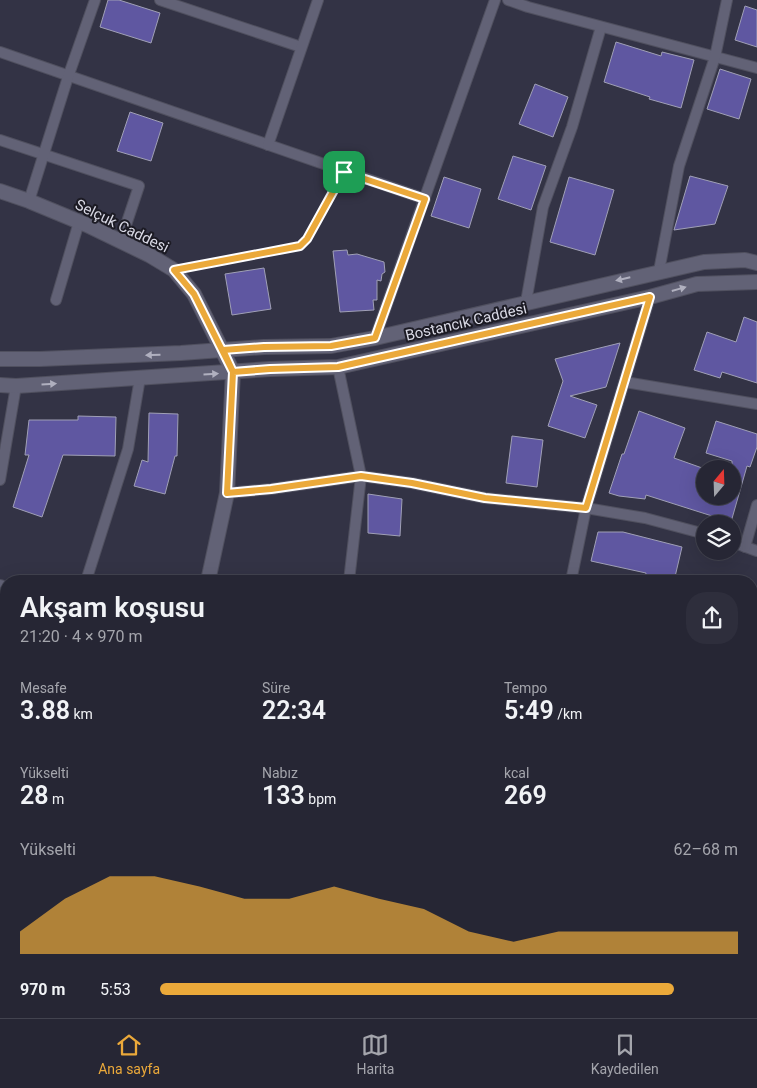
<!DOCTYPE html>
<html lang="tr">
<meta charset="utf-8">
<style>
:root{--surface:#262634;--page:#2e2e3c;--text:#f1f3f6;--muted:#a4a5ac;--line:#42434f;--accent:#eba93a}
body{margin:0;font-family:Roboto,sans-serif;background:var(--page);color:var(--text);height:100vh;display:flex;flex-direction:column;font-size:19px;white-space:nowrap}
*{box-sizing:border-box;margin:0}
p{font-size:16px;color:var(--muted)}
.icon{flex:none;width:28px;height:28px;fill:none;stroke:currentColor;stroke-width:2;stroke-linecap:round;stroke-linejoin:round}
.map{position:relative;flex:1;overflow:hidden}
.sheet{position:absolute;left:0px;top:575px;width:758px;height:444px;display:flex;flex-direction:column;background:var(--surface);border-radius:20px 20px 0 0;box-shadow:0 5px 20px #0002,0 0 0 1px var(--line)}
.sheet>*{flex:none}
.needle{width:32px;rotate:19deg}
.buttons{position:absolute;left:696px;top:460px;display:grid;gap:10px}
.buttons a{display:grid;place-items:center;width:45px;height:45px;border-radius:50%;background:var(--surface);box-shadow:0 5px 20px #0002,0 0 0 1px var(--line);font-size:25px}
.pin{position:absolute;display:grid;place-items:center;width:42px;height:42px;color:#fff;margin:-21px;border-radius:10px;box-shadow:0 2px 8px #0006}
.round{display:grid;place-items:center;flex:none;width:52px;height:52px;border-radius:20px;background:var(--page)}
.head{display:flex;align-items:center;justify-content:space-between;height:85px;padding:0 20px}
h1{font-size:28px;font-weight:600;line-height:38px}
.figures{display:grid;grid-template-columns:repeat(3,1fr);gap:8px;height:85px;padding:5px 20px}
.figures div{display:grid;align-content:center}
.figures b{font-size:25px;font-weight:600}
.figures small{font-size:14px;font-weight:400}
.figures p{font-size:14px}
.chart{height:140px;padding:10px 20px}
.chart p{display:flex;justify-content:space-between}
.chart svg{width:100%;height:90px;margin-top:5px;fill:var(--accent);opacity:.7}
ul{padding:0 20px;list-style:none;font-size:16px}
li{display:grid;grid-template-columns:80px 60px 1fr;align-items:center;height:38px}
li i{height:12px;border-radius:6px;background:var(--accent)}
.tabs{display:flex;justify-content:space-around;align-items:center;height:70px;border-top:1px solid var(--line);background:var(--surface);font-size:14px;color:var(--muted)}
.tabs a{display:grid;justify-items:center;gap:2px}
.tabs .active{color:var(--accent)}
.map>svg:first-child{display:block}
</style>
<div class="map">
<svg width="757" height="1018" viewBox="0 0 757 1018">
<rect width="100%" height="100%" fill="#333345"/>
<!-- building -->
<g fill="#5f57a1" stroke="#a0a0b6">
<polygon points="108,0 119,0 160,13 151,43 100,27"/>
<polygon points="745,6 757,10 757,47 735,40"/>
<polygon points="616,42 661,56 662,52 694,60 681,108 649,99 650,97 604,82"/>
<polygon points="720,69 751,79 739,119 707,109"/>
<polygon points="535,84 568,97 553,137 519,124"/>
<polygon points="130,112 163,123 151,161 117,151"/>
<polygon points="513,156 546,166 531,210 498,199"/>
<polygon points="690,176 728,186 715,224 674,230"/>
<polygon points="444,177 481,189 469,228 431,216"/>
<polygon points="569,177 614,190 595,255 550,242"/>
<polygon points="347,250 348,255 357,254 384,262 385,272 382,274 381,281 377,280 377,300 373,300 374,310 340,312 333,251"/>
<polygon points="264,268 271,309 232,315 225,274"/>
<polygon points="744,317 757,322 757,383 722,372 720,378 694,370 707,332 736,342"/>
<polygon points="620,343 606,387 570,396 597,405 585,438 548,426 563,381 555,359"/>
<polygon points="639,411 685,428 674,458 705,469 705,496 732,496 732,461 706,453 716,421 757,434 757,447 750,467 747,466 731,522 646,495 645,499 619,496 609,493 622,454 624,454"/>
<polygon points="149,413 178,414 177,456 175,456 165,494 134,486 142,460 148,462"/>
<polygon points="78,416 116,417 115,456 63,455 42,517 13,507 29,455 25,455 29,420 78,420"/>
<polygon points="512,436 543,440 537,487 506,483"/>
<polygon points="368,494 402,499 400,536 368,533"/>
<polygon points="598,532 623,532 682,547 674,581 645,580 646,573 591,561"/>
</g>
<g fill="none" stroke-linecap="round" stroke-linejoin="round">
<defs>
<polyline id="lane" points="175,270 300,246 307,239 344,172"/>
<g id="street">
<polyline points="160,0 301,47"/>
<polyline points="508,0 528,7 757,68"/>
<polyline points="0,52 425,199"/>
<polyline points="0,140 139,186 121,240"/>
<polyline points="268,145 318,0"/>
<polyline points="29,201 68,77 95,0"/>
<polyline points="659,271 679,166 715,57 727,0"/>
<polyline points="56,300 79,222"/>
<polyline points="526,302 543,207 572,127 601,27"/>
<polyline points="375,338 495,0"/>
<polyline points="338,367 361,476 349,581"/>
<polyline points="625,382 757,404"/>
<polyline points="0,480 16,386"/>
<polyline points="227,493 271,489 361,476 412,483 485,498 586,508 645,518 705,534"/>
<polyline points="732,542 757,551"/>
<polyline points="745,547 757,505"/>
<polyline points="86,581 128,449 140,378"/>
<polyline points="571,581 586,508 650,297"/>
<polyline points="751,694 757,696"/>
<polyline points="751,763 757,766"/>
</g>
<g id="secondary">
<polyline points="0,191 29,201 87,225 149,255 174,270 194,294 233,372 227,493 208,581"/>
<polyline points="0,359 40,359 181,353 264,347 331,346 375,338 704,262 745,260 757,263"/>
<polyline points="0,385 16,386 270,369 338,367 650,297 697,284 757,282"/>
<polyline points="0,587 6,590"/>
<polyline points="751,860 757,863"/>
</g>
</defs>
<!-- lane casing -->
<use href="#lane" stroke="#50505f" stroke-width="8"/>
<!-- street casing -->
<use href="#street" stroke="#50505f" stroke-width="12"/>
<!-- secondary casing -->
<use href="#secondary" stroke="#50505f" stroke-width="16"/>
<!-- lane -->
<use href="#lane" stroke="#626276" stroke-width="5"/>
<!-- street -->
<use href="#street" stroke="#626276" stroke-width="10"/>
<!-- secondary -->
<use href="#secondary" stroke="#626276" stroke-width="14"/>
</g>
<!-- one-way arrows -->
<defs><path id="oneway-solid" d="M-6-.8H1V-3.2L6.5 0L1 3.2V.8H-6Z" transform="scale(1.25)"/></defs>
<g fill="#b0b0bf">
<use href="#oneway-solid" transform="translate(623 279) rotate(167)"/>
<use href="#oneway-solid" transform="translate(679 289) rotate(-16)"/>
<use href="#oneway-solid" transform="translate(153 355) rotate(178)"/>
<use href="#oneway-solid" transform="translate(211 374) rotate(-3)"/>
<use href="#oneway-solid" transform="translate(49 384) rotate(-4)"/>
</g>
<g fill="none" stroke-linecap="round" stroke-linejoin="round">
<defs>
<polyline id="route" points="344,172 307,239 300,246 174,270 194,294 233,372 227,493 271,489 361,476 412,483 485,498 586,508 650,297 338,367 270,369 233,372 223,350 264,347 331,346 375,338 425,199 344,172"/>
</defs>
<!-- route casing -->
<use href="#route" stroke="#fff" stroke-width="10"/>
<!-- route -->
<use href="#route" stroke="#eba93a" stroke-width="6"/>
</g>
<g text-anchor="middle" stroke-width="4" stroke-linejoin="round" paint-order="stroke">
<!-- street labels -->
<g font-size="15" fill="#dadae6" stroke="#1c1b24">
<text transform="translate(122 226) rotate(26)" y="5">Selçuk Caddesi</text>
<text transform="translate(466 322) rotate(-13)" y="5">Bostancık Caddesi</text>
</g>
</g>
</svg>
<div class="buttons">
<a><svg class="needle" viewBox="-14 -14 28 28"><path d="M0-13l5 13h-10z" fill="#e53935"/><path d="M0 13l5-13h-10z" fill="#a4a5ac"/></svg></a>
<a><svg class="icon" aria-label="layers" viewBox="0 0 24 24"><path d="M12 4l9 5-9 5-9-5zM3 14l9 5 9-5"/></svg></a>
</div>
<div class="pin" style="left:344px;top:172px;background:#1e9e55"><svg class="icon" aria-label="arrive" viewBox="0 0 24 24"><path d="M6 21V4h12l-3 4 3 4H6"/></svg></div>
<section class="sheet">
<div class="head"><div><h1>Akşam koşusu</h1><p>21:20 · 4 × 970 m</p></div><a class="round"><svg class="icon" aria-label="share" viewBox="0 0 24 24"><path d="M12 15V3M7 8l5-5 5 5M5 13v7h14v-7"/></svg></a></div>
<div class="figures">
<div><p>Mesafe</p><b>3.88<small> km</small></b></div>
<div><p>Süre</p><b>22:34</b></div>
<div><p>Tempo</p><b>5:49<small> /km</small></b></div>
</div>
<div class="figures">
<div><p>Yükselti</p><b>28<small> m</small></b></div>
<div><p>Nabız</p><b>133<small> bpm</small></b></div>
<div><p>kcal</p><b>269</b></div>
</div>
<div class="chart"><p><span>Yükselti</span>62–68 m</p>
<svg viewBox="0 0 160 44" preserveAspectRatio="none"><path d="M0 44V33L10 17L20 6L30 6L40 11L50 17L60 17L70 11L80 17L90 22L100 33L110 38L120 33L130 33L140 33L150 33L160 33V44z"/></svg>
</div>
<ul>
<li><b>970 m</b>5:53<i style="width:89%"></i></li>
</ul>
</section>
</div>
<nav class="tabs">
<a class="active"><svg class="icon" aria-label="home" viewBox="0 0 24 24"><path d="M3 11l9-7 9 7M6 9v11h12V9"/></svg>Ana sayfa</a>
<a><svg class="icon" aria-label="map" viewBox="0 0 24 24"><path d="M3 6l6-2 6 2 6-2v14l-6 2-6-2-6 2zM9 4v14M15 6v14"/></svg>Harita</a>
<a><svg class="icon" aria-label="saved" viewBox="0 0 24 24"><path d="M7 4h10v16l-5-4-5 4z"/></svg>Kaydedilen</a>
</nav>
